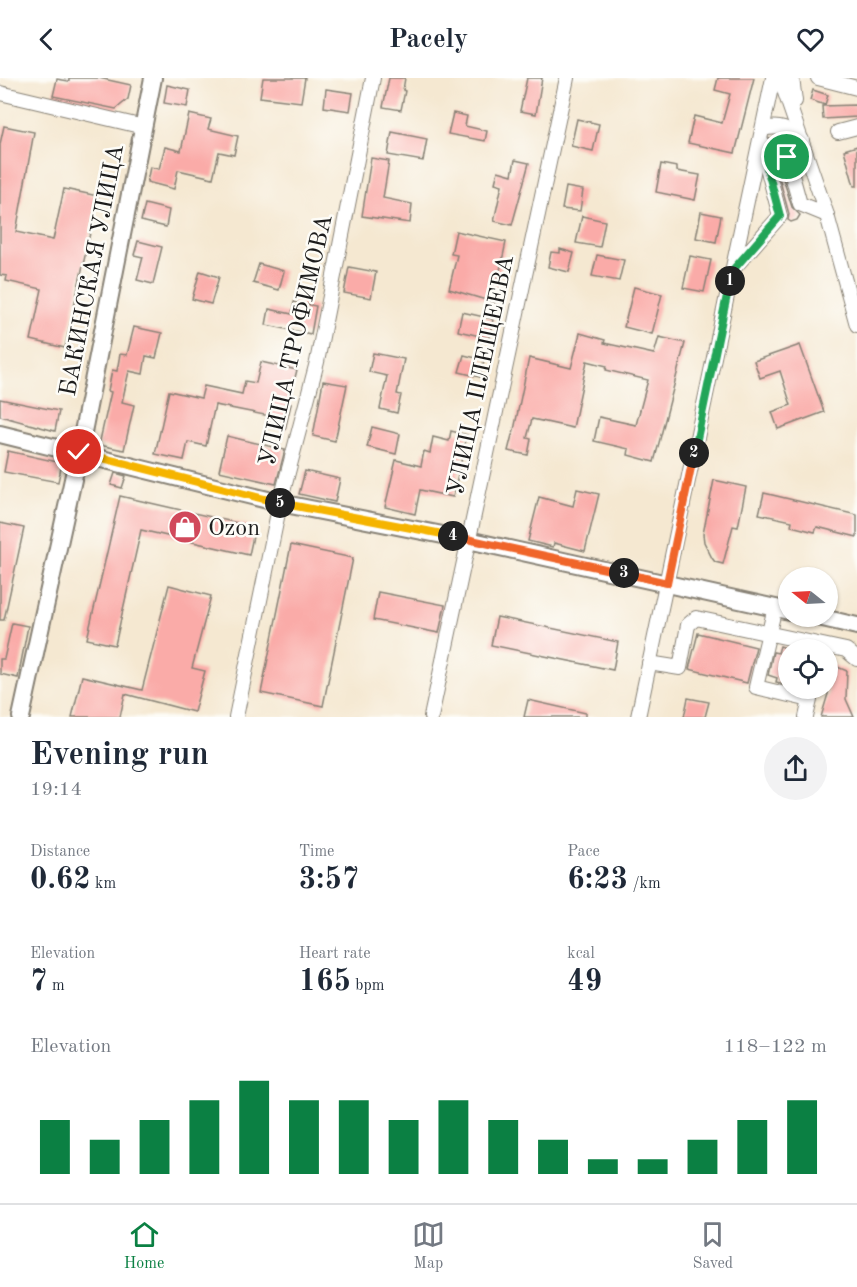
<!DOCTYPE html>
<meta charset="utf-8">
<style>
:root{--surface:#fff;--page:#f2f2f3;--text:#1f2937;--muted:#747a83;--line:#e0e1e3;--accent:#0b8043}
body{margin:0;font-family:"Old Standard TT",serif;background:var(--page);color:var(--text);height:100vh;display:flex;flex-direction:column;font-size:22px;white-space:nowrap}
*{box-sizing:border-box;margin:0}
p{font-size:20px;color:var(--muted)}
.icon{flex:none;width:33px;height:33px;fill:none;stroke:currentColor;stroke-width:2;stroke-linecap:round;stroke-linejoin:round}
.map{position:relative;height:639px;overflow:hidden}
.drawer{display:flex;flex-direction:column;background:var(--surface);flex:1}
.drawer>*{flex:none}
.needle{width:39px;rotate:288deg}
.controls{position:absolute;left:778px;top:489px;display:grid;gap:12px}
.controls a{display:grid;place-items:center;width:60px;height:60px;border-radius:50%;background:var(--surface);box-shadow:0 2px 4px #0004;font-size:30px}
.pin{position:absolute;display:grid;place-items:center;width:51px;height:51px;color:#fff;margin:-26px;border:3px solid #fff;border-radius:50%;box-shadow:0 2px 6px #0007}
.km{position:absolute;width:30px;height:30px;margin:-15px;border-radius:50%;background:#222;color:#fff;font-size:16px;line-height:30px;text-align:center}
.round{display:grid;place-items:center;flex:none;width:63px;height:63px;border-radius:32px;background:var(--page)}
.headline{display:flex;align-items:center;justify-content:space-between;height:102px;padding:0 30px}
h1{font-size:33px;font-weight:800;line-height:45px}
.stats{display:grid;grid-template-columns:repeat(3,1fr);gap:9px;height:102px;padding:6px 30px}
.stats div{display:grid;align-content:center}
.stats b{font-size:30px;font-weight:800}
.stats small{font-size:16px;font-weight:400}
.stats p{font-size:16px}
.chart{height:168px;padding:12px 30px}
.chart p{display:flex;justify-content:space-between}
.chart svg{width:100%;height:108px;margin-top:6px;stroke:var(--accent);stroke-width:6}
header{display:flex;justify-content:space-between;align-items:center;height:78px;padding:0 30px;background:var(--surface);font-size:27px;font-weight:800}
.tabs{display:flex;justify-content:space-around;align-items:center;height:84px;border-top:2px solid var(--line);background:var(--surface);font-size:16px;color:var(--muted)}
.tabs a{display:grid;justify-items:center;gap:3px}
.tabs .selected{color:var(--accent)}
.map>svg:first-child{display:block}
</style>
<header><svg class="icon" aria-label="back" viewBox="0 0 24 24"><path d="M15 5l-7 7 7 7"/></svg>Pacely<svg class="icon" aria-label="heart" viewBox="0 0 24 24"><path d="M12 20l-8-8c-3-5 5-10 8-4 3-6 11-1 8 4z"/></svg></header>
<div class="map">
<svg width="857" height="639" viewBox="0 0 857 639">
<rect width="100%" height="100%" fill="#fdfcf7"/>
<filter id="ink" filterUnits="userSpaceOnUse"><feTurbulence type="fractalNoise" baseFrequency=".0167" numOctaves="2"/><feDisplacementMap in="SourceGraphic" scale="12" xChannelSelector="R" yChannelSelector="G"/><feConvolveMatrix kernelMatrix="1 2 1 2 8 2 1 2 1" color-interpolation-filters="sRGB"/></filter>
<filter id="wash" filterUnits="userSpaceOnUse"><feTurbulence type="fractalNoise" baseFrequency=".008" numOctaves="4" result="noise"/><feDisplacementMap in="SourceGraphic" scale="24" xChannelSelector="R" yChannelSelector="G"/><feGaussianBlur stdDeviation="1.35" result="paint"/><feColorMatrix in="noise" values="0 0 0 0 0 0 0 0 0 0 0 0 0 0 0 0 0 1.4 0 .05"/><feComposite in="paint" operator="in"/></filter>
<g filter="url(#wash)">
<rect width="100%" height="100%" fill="#f5e8d1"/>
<g id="blocks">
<!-- building -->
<g fill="#faaba8">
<polygon points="69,0 99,0 131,7 128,21 116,31 53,18 57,1 69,3"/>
<polygon points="263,0 305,0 301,24 260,19"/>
<polygon points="389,0 405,0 403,12 405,13 401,32 383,29"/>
<polygon points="527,0 542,0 536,36 520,33"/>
<polygon points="718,0 754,0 735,75 688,65 694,38 722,45 730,16 715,12"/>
<polygon points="167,7 190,12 187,29 164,25"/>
<polygon points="326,11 353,15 350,33 324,29"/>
<polygon points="813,12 828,17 825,27 810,22"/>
<polygon points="857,27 857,39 823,41 822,28"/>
<polygon points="453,35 467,38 465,48 487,53 485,63 448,56"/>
<polygon points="189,36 211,41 208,51 238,58 234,77 219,74 213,100 178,92 174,111 147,104 150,89 159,91 165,69 181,73"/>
<polygon points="577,41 599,46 593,73 571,68"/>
<polygon points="4,48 34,54 16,154 53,162 64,111 98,118 65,270 31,262 42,211 6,203 7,198 0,197 0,66"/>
<polygon points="392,54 427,61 423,83 388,77"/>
<polygon points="857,68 857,108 854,108 844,72"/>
<polygon points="371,80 389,83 383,120 412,126 410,145 362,138"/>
<polygon points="777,81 792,129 800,137 797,142 791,144 788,142 789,136 776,88"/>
<polygon points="515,82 529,85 512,147 494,143 502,107 495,105 498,93 512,97"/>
<polygon points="661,86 677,89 677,93 700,97 695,122 656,114"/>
<polygon points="566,109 583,112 580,133 562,131"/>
<polygon points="145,126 169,132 166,149 141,143"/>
<polygon points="701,134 721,138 716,164 696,160"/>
<polygon points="582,138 605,143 600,169 576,165"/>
<polygon points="456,153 506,164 498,202 502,203 496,225 449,211 457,177 451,176"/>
<polygon points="138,163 162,169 153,206 137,202 143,179 134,177"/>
<polygon points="560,171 574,175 569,194 548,189 551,174 560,175"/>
<polygon points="597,177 624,182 619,203 592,198"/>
<polygon points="690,178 711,182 704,214 683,210"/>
<polygon points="259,186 284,193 279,212 253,205"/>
<polygon points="349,189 376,194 371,220 344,215"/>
<polygon points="200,193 219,199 211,226 192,221"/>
<polygon points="634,209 662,216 652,256 624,249"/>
<polygon points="294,224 316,228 311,256 266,247 269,231 292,236"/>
<polygon points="462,234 493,241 489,260 458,253"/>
<polygon points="134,249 162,255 156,280 146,278 143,296 129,293 122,324 134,327 124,372 99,367 111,314 108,313 112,292 117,293 120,276 127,277"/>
<polygon points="580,255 605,262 604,265 654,276 659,259 685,265 654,384 628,377 629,371 594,363 599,339 636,347 648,302 606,292 607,288 587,283 573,350 532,341 527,360 531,361 528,377 508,373 512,357 513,357 529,280 571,290"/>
<polygon points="800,267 824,334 778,351 772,334 791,327 780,293 760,300 754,283"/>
<polygon points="373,275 404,281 397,316 401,317 397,335 380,331 387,298 369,294"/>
<polygon points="464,277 484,282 480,299 459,294"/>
<polygon points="261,284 297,292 288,326 291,326 285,352 268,348 270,338 215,327 206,368 188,364 184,382 155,376 169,313 201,320 204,308 242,316 245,303 256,305"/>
<polygon points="323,303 347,307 335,363 313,358"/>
<polygon points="0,321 59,333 55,353 0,338"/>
<polygon points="372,349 400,356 396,376 367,369"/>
<polygon points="451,353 467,357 453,419 420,412 415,436 385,429 396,382 421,388 424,373 430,375 433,359 449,363"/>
<polygon points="227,358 285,372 276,406 219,393"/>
<polygon points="8,373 62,385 58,404 4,394"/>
<polygon points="305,393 340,401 335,424 299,416"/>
<polygon points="115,395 126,398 122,410 111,407"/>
<polygon points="714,402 746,409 738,449 733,448 723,486 715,484 712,480 704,464 703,456"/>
<polygon points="577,411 599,416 585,473 554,465 553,469 528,463 539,419 573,428"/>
<polygon points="764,415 857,437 857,459 817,449 815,454 791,448 792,443 759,436"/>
<polygon points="120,418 255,449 249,477 141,452 115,567 87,561"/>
<polygon points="0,445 24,450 4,542 0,542"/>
<polygon points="291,467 353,480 323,628 261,615"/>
<polygon points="169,507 211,518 192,590 205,593 194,634 125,616 120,639 72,639 82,598 142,612"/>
<polygon points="378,514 445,527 439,555 373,542"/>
<polygon points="497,539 618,564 613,592 491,567"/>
<polygon points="12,545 28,548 18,600 0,596 0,581 4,581"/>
<polygon points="698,555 756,569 747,605 689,591"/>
<polygon points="780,568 789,571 789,607 776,604 777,600 768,597 773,574 778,575"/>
<polygon points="828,585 847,593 846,621 854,639 821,639 828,616"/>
<polygon points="688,620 709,624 705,639 684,639"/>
<polygon points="528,622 586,635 586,639 524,639"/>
</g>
</g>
</g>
<g filter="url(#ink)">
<use href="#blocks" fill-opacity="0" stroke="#888276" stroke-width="1.5"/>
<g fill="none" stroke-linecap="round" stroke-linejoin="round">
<defs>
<g id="minor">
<polyline points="780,0 827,137 857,247"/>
<polyline points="792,0 795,23"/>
<polyline points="818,0 857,10"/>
<polyline points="0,15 144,49"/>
<path d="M763,51C779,47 789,51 802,62"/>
<polyline points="838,54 857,49"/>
<polyline points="769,69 782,73 787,79 800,126 827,137"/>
<polyline points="734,190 780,138 767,89 769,69 760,64"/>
<polyline points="775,529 756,609 810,622 806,639"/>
<polyline points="649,585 680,590 688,547 696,540 846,572 857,581"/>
<polyline points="236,639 280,425 317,284 373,0"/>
<polyline points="431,639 567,0"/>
<polyline points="638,639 773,0"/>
</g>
<g id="major">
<polyline points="0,356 280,425 468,462 789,533"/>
<polyline points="814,538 857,548"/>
<polyline points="21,639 79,374 153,0"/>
</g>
</defs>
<!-- minor casing -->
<use href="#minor" stroke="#888276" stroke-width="16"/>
<!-- major casing -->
<use href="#major" stroke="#888276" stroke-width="20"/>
<!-- minor -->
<use href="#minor" stroke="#fff" stroke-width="14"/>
<!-- major -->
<use href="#major" stroke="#fff" stroke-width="16"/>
</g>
</g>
<g fill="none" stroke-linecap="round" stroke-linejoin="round" filter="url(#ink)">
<defs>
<polyline id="split-1" points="730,203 732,193 780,138 767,89 769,69 782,72 787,79"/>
<polyline id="split-2" points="694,375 730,203"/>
<polyline id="split-3" points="624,495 667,505 694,375"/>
<polyline id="split-4" points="453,458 624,495"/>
<polyline id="split-5" points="280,425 453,458"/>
<polyline id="split-6" points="79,374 280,425"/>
</defs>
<!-- split-1 casing -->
<use href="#split-1" stroke="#fff" stroke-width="12"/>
<!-- split-2 casing -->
<use href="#split-2" stroke="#fff" stroke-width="12"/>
<!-- split-3 casing -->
<use href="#split-3" stroke="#fff" stroke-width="12"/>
<!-- split-4 casing -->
<use href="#split-4" stroke="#fff" stroke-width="12"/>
<!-- split-5 casing -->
<use href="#split-5" stroke="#fff" stroke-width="12"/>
<!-- split-6 casing -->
<use href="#split-6" stroke="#fff" stroke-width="12"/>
<!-- split-1 -->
<use href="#split-1" stroke="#22a559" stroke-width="8"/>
<!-- split-2 -->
<use href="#split-2" stroke="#22a559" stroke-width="8"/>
<!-- split-3 -->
<use href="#split-3" stroke="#f0652b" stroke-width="8"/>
<!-- split-4 -->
<use href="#split-4" stroke="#f0652b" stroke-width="8"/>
<!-- split-5 -->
<use href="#split-5" stroke="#f5b400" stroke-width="8"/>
<!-- split-6 -->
<use href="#split-6" stroke="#f5b400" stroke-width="8"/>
</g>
<!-- icons -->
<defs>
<symbol id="shop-disc" viewBox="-11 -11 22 22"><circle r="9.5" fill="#d1495b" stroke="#fdfcf7"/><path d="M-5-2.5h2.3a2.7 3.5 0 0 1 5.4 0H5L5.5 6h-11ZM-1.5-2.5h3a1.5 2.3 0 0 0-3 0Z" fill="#fff"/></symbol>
</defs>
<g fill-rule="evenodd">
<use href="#shop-disc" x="166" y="430" width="38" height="38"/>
</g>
<g text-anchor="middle" stroke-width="5" stroke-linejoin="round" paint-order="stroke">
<!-- street labels -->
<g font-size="24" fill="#1c1c1c" stroke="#fdfcf7">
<text transform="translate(91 192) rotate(-79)" y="8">БАКИНСКАЯ УЛИЦА</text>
<text transform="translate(295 262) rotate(-77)" y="8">УЛИЦА ТРОФИМОВА</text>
<text transform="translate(480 297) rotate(-78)" y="8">УЛИЦА ПЛЕЩЕЕВА</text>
</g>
<!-- poi labels -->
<g font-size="24" fill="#1c1c1c" stroke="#fdfcf7" text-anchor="start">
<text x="208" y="457">Ozon</text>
</g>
</g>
</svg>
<div class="controls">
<a><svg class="needle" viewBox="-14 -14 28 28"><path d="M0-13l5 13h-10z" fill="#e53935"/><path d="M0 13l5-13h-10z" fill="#747a83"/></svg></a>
<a><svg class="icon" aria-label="locate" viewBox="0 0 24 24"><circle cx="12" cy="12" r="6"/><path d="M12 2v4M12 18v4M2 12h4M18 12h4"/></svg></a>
</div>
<div class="pin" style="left:787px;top:79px;background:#1e9e55"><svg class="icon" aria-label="arrive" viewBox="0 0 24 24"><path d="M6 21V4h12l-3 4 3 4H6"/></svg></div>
<div class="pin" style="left:79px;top:374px;background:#d93025"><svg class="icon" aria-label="check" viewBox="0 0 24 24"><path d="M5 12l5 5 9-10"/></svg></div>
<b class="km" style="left:730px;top:203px">1</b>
<b class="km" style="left:694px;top:375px">2</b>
<b class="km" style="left:624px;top:495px">3</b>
<b class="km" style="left:453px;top:458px">4</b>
<b class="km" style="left:280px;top:425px">5</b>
</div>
<section class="drawer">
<div class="headline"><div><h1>Evening run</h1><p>19:14</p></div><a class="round"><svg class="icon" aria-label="share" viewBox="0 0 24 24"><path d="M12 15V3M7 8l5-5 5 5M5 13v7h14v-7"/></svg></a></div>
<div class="stats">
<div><p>Distance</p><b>0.62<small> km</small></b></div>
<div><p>Time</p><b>3:57</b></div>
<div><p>Pace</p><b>6:23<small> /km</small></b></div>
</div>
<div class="stats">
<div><p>Elevation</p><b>7<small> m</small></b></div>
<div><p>Heart rate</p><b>165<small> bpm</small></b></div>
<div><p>kcal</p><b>49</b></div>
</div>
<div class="chart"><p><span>Elevation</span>118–122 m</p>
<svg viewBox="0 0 160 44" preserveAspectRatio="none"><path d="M5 44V22M15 44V30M25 44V22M35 44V14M45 44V6M55 44V14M65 44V14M75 44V22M85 44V14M95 44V22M105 44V30M115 44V38M125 44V38M135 44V30M145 44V22M155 44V14"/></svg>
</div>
</section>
<nav class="tabs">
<a class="selected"><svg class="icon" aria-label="home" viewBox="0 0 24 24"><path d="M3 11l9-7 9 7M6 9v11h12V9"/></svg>Home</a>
<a><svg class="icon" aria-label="map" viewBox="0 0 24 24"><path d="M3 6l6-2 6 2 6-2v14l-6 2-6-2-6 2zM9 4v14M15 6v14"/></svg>Map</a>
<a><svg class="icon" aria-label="saved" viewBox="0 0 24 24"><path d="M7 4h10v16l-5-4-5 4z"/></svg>Saved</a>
</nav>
